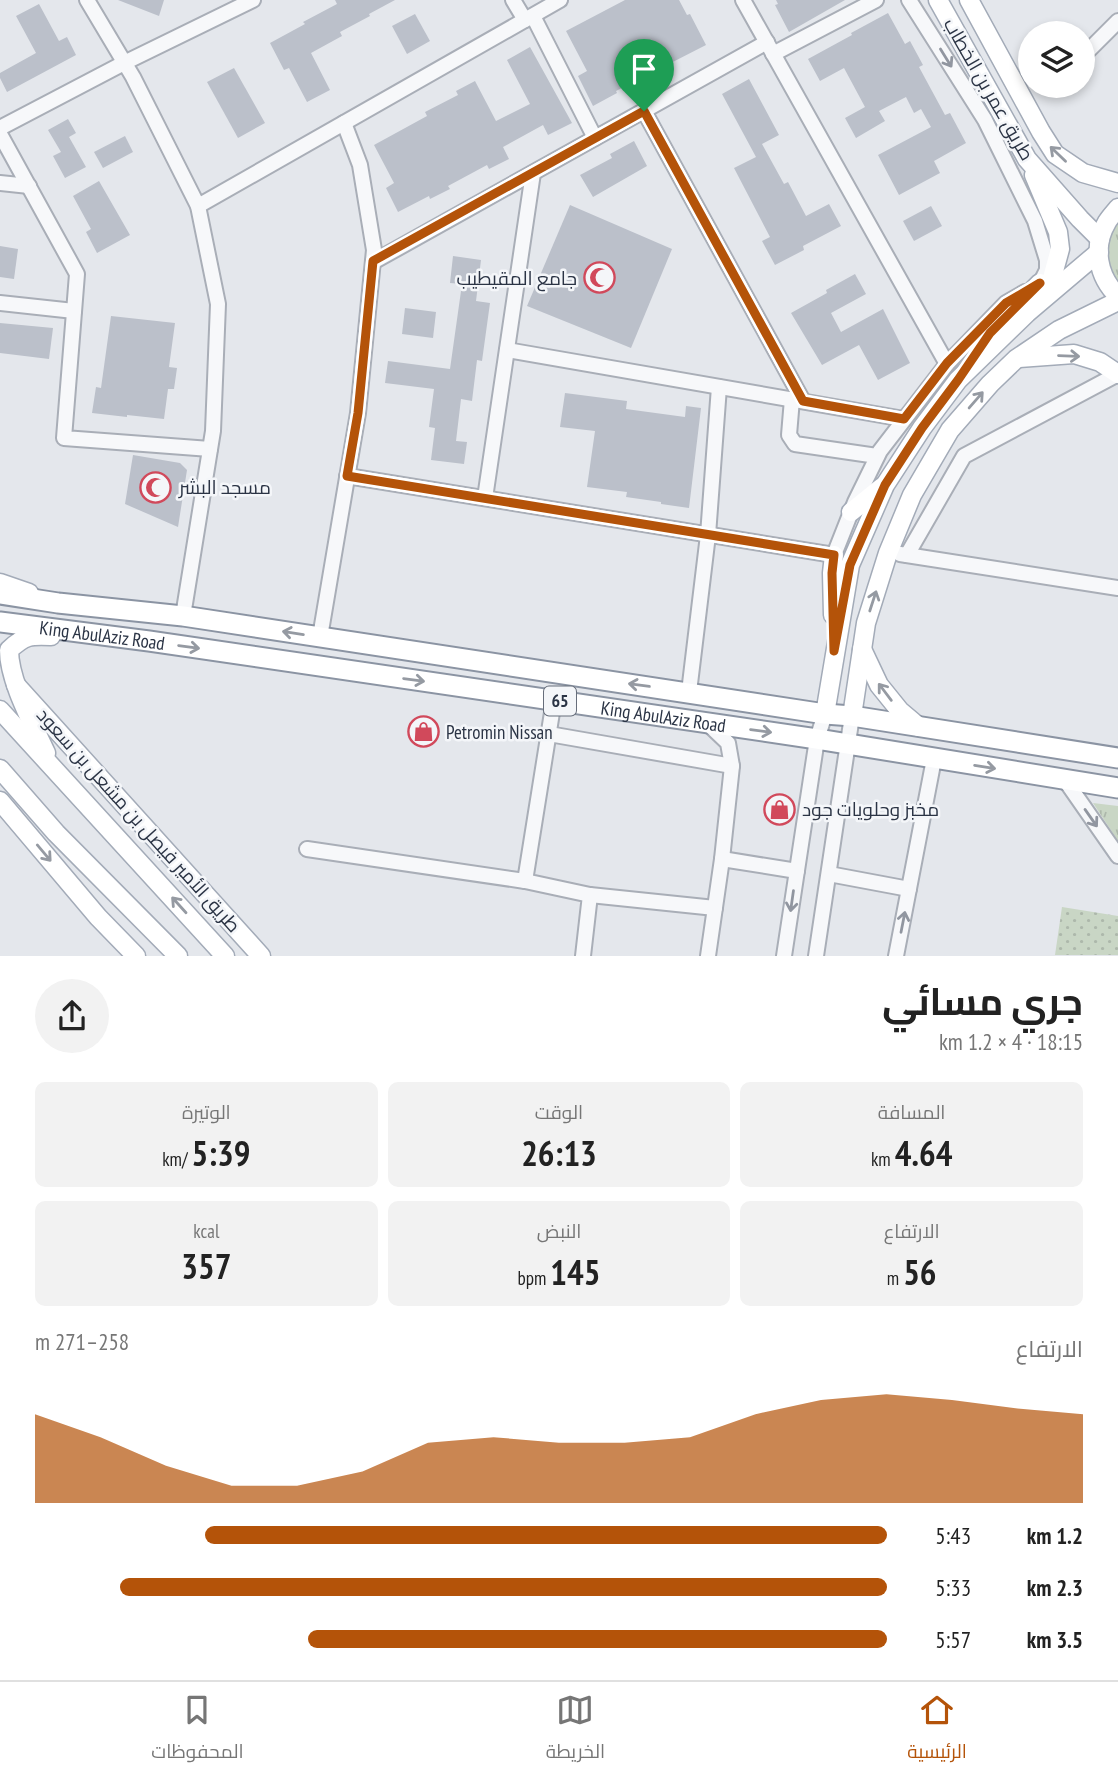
<!DOCTYPE html>
<html lang="ar">
<meta charset="utf-8">
<style>
:root{--surface:#fff;--page:#f2f2f2;--text:#222;--muted:#767676;--line:#e0e0e0;--accent:#b45309}
body{margin:0;font-family:"PT Sans Narrow",Cairo,sans-serif;background:var(--page);color:var(--text);direction:rtl;height:100vh;display:flex;flex-direction:column;font-size:26px;white-space:nowrap}
*{box-sizing:border-box;margin:0}
p{font-size:23px;color:var(--muted)}
.icon{flex:none;width:38px;height:38px;fill:none;stroke:currentColor;stroke-width:2;stroke-linecap:round;stroke-linejoin:round}
.map{position:relative;height:956px;overflow:hidden;direction:ltr}
.details{display:flex;flex-direction:column;background:var(--surface);flex:1}
.details>*{flex:none}
.tools{position:absolute;left:1018px;top:21px;display:grid;gap:14px}
.tools a{display:grid;place-items:center;width:77px;height:77px;border-radius:50%;background:var(--surface);box-shadow:0 4px 10px #0003;font-size:35px}
.pin{position:absolute;display:grid;place-items:center;width:60px;height:60px;color:#fff;margin:-72px -30px;border-radius:50% 50% 50% 0;rotate:-45deg;box-shadow:0 0 7px #0007}
.pin .icon{rotate:45deg}
.round{display:grid;place-items:center;flex:none;width:74px;height:74px;border-radius:37px;background:var(--page)}
.overview{display:flex;align-items:center;justify-content:space-between;height:119px;padding:0 35px}
h1{font-size:38px;font-weight:700;line-height:52px}
.metrics{display:grid;grid-template-columns:repeat(3,1fr);gap:10px;height:119px;padding:7px 35px}
.metrics div{display:grid;align-content:center;border-radius:10px;background:var(--page);text-align:center}
.metrics b{font-size:35px;font-weight:700}
.metrics small{font-size:19px;font-weight:400}
.metrics p{font-size:19px}
.chart{height:196px;padding:14px 35px}
.chart p{display:flex;justify-content:space-between}
.chart svg{width:100%;height:126px;margin-top:7px;fill:var(--accent);opacity:.7}
ul{padding:0 35px;list-style:none;font-size:23px}
li{display:grid;grid-template-columns:112px 84px 1fr;align-items:center;height:52px}
li i{height:18px;border-radius:9px;background:var(--accent)}
.menu{display:flex;justify-content:space-around;align-items:center;height:98px;border-top:2px solid var(--line);background:var(--surface);font-size:19px;color:var(--muted)}
.menu a{display:grid;justify-items:center;gap:4px}
.menu .active{color:var(--accent)}
.map>svg:first-child{display:block}
</style>
<div class="map">
<svg width="1118" height="956" viewBox="0 0 1118 956">
<defs>
<pattern id="grass-tufts" width="24" height="20" patternUnits="userSpaceOnUse" patternTransform="scale(1.75)"><rect width="24" height="20" fill="#c9d6c5"/><path d="M3 7l-1-3M5 7V3M7 7l1-3M15 17l-1-3M17 17v-4M19 17l1-3" fill="none" stroke="#adb8ab"/></pattern>
<pattern id="park-dots" width="8" height="8" patternUnits="userSpaceOnUse" patternTransform="scale(1.75)"><rect width="8" height="8" fill="#c9d6c5"/><path d="M2 2h.1M6 6h.1" fill="none" stroke="#adb8ab" stroke-width="1.8" stroke-linecap="round"/></pattern>
</defs>
<rect width="100%" height="100%" fill="#e4e7ec"/>
<!-- grass -->
<g fill="url(#grass-tufts)">
<path d="M1118,220V284C1104,262 1103,243 1118,220Z"/>
<polygon points="1093,803 1118,806 1118,841"/>
</g>
<!-- park -->
<polygon fill="url(#park-dots)" points="1062,907 1118,916 1118,955 1055,955"/>
<!-- building -->
<g fill="#bbc0ca">
<polygon points="118,0 164,0 159,16"/>
<polygon points="335,0 395,0 369,14 370,16 340,32 342,36 311,53 330,90 307,102 289,68 284,70 270,43 305,24 303,22 337,4"/>
<polygon points="625,0 679,0 687,15 690,14 706,45 616,91 617,93 593,106 578,76 587,71 566,31"/>
<polygon points="776,0 845,0 789,32 775,5 778,4"/>
<polygon points="39,4 59,41 67,37 76,55 7,92 0,78 0,73 36,53 16,16"/>
<polygon points="888,13 905,44 910,41 923,65 919,67 945,115 950,113 966,143 934,161 940,173 899,195 878,155 931,127 921,109 914,113 906,97 879,111 885,121 856,138 845,118 865,107 844,68 820,81 808,59 852,35 851,33"/>
<polygon points="415,14 430,41 407,54 392,26"/>
<polygon points="530,47 572,123 548,135 543,125 503,147 509,159 489,169 487,165 448,186 450,189 430,199 429,196 398,212 386,188 394,183 374,145 427,116 425,112 458,95 456,91 475,81 496,121 530,104 507,60"/>
<polygon points="234,68 265,123 238,138 207,82"/>
<polygon points="749,79 779,135 762,144 784,184 788,182 806,216 829,204 841,226 803,246 804,250 775,265 762,241 770,237 734,168 756,157 722,94"/>
<polygon points="68,119 76,133 69,137 86,167 65,178 53,156 61,152 48,130"/>
<polygon points="125,136 133,152 103,168 94,152"/>
<polygon points="634,141 647,166 593,197 580,175 612,158 610,154"/>
<polygon points="99,181 130,235 97,253 86,232 91,229 73,196"/>
<polygon points="570,205 672,249 631,348 527,306"/>
<polygon points="931,206 942,226 914,241 903,221"/>
<polygon points="0,246 18,249 14,279 0,277"/>
<polygon points="453,256 481,260 476,301 490,303 482,361 477,360 472,401 461,399 456,441 467,442 464,464 431,460 435,428 429,427 434,389 385,383 388,361 450,369 462,284 450,283"/>
<polygon points="855,274 866,294 831,313 841,332 883,309 910,363 878,380 859,345 822,365 791,313 827,293 826,290"/>
<polygon points="405,308 436,312 433,338 402,334"/>
<polygon points="111,316 175,323 169,367 177,368 174,389 168,389 164,419 127,415 127,417 92,413 96,387 101,388"/>
<polygon points="0,323 53,328 49,359 0,353"/>
<polygon points="565,393 627,401 626,409 685,417 686,406 701,408 689,508 661,504 661,502 626,497 627,492 587,487 595,431 560,427"/>
<polygon points="133,455 180,463 187,470 178,527 125,504"/>
</g>
<g fill="none" stroke-linecap="round" stroke-linejoin="round">
<defs>
<g id="minor">
<polyline points="87,0 133,77 198,206 218,304 213,431 183,616"/>
<polyline points="513,0 525,20"/>
<polyline points="743,0 947,364"/>
<polyline points="909,0 985,120 1035,221 1047,260 1047,270 1042,280"/>
<polyline points="533,16 595,138"/>
<polyline points="1087,52 1118,21"/>
<polyline points="773,54 876,0"/>
<polyline points="644,111 803,401"/>
<polyline points="0,128 124,63 253,0"/>
<polyline points="0,134 77,274 64,438 210,449"/>
<polyline points="0,183 29,186"/>
<polyline points="198,206 560,0"/>
<polyline points="373,262 767,42"/>
<polyline points="0,303 74,311"/>
<polyline points="507,350 904,419"/>
<polyline points="792,399 789,435 795,444 877,456"/>
<polyline points="347,476 834,555 855,502 880,451 947,364 1006,303 1025,292"/>
<polyline points="485,498 533,173"/>
<polyline points="900,554 1118,588"/>
<polyline points="907,555 964,456 1118,374"/>
<polyline points="320,637 358,413 374,250 360,165 344,123"/>
<polyline points="689,692 708,535 719,387"/>
<polyline points="554,700 525,881 590,895 583,956"/>
<polyline points="707,723 728,743 732,766 722,859 708,956"/>
<polyline points="549,734 732,766"/>
<polyline points="1065,780 1118,856"/>
<polyline points="307,849 525,881"/>
<polyline points="722,859 797,871"/>
<polyline points="829,874 909,889"/>
<polyline points="590,895 715,908"/>
<polyline points="784,956 817,739 825,714"/>
<polyline points="816,956 852,716"/>
<polyline points="896,956 934,759"/>
</g>
<g id="major">
<polyline points="938,0 1027,159 1080,219 1100,239"/>
<polyline points="969,0 1041,132 1055,154 1083,173 1118,183"/>
<polyline points="1034,175 1058,232 1060,249 1051,282 1043,292"/>
<path d="M1118,208C1114,213 1110,217 1107,222C1092,247 1098,277 1118,296"/>
<polyline points="1005,318 1040,283"/>
<polyline points="1019,358 1074,354 1100,362 1118,374"/>
<polyline points="851,512 882,487"/>
<polyline points="0,583 29,593"/>
<polyline points="833,615 832,573 834,555"/>
<polyline points="862,649 879,685 900,711 919,727"/>
<polyline points="16,685 261,956"/>
<polyline points="0,710 225,956"/>
<polyline points="825,714 850,565 885,485 922,428 958,380 1027,313 1099,252"/>
<polyline points="852,716 866,623 888,553 912,495 950,430 990,384 1016,359 1059,330 1118,301"/>
<path d="M46,753C33,724 9,681 9,650C25,635 30,635 51,636"/>
<polyline points="0,769 56,833 178,956"/>
<polyline points="0,801 98,917 136,956"/>
</g>
<g id="highway">
<polyline points="0,594 58,603 183,616 825,714 852,716 1118,758"/>
<path id="s1" d="M0,622L149,641L817,739L1118,788"/>
</g>
</defs>
<!-- minor casing -->
<use href="#minor" stroke="#a9aeb7" stroke-width="18"/>
<!-- major casing -->
<use href="#major" stroke="#a3abb8" stroke-width="21"/>
<!-- highway casing -->
<use href="#highway" stroke="#8b94a3" stroke-width="23"/>
<!-- minor -->
<use href="#minor" stroke="#f7f8fa" stroke-width="14"/>
<!-- major -->
<use href="#major" stroke="#fff" stroke-width="18"/>
<!-- highway -->
<use href="#highway" stroke="#fff" stroke-width="19"/>
</g>
<!-- one-way arrows -->
<defs><path id="oneway-shaft" d="M-6 0H5M1.5-3L5.5 0L1.5 3" fill="none" stroke-width="1.6" stroke-linecap="round" stroke-linejoin="round" transform="scale(1.75)"/></defs>
<g stroke="#9196a0">
<use href="#oneway-shaft" transform="translate(946 58) rotate(58)"/>
<use href="#oneway-shaft" transform="translate(1091 818) rotate(55)"/>
<use href="#oneway-shaft" transform="translate(792 901) rotate(98)"/>
<use href="#oneway-shaft" transform="translate(903 922) rotate(-79)"/>
</g>
<g stroke="#959aa2">
<use href="#oneway-shaft" transform="translate(1058 154) rotate(-136)"/>
<use href="#oneway-shaft" transform="translate(1069 356) rotate(2)"/>
<use href="#oneway-shaft" transform="translate(976 400) rotate(-49)"/>
<use href="#oneway-shaft" transform="translate(873 601) rotate(-72)"/>
<use href="#oneway-shaft" transform="translate(293 633) rotate(-171)"/>
<use href="#oneway-shaft" transform="translate(189 647) rotate(8)"/>
<use href="#oneway-shaft" transform="translate(414 680) rotate(8)"/>
<use href="#oneway-shaft" transform="translate(639 685) rotate(-172)"/>
<use href="#oneway-shaft" transform="translate(885 692) rotate(-127)"/>
<use href="#oneway-shaft" transform="translate(761 731) rotate(8)"/>
<use href="#oneway-shaft" transform="translate(985 767) rotate(9)"/>
<use href="#oneway-shaft" transform="translate(44 853) rotate(50)"/>
<use href="#oneway-shaft" transform="translate(179 905) rotate(-132)"/>
</g>
<g fill="none" stroke-linecap="round" stroke-linejoin="round">
<defs>
<polygon id="route" points="644,111 803,401 904,419 947,363 1006,303 1040,283 990,333 958,380 922,428 885,485 850,565 834,651 832,573 834,555 347,476 358,413 373,261"/>
</defs>
<!-- route casing -->
<use href="#route" stroke="#fff" stroke-width="14"/>
<!-- route -->
<use href="#route" stroke="#b45309" stroke-width="9"/>
</g>
<!-- icons -->
<defs>
<symbol id="mosque-ring" viewBox="-11 -11 22 22"><circle r="9.5" fill="#f4f6f9" stroke="#d1495b" stroke-width="1.5"/><path d="M3.5-4.9A6 6 0 1 0 3.5 4.9A5 5 0 1 1 3.5-4.9Z" fill="#d1495b"/></symbol>
<symbol id="shop-ring" viewBox="-11 -11 22 22"><circle r="9.5" fill="#f4f6f9" stroke="#d1495b" stroke-width="1.5"/><path d="M-5-2.5h2.3a2.7 3.5 0 0 1 5.4 0H5L5.5 6h-11ZM-1.5-2.5h3a1.5 2.3 0 0 0-3 0Z" fill="#d1495b"/></symbol>
</defs>
<g fill-rule="evenodd">
<use href="#mosque-ring" x="582" y="260" width="35" height="35"/>
<use href="#mosque-ring" x="138" y="470" width="35" height="35"/>
<use href="#shop-ring" x="406" y="714" width="35" height="35"/>
<use href="#shop-ring" x="762" y="792" width="35" height="35"/>
</g>
<g text-anchor="middle" stroke-width="5" stroke-linejoin="round" paint-order="stroke">
<!-- shield labels -->
<rect fill="#f4f6f9" stroke="#676e7b" stroke-width="2" x="544" y="686.5" width="32" height="29" rx="5"/>
<g font-size="18" font-weight="bold" fill="#2b3445">
<text x="560" y="707">65</text>
</g>
<!-- street labels -->
<g font-size="19" fill="#2b3445" stroke="#f4f6f9">
<text transform="translate(989 89) rotate(60)" y="7">طريق عمر بن الخطاب</text>
<text dy="7" stroke="none"><textPath href="#s1" startOffset="103">King AbulAziz Road</textPath></text>
<text dy="7" stroke="none"><textPath href="#s1" startOffset="670">King AbulAziz Road</textPath></text>
<text transform="translate(139 820) rotate(48)" y="7">طريق الأمير فيصل بن مشعل بن سعود</text>
</g>
<!-- poi labels -->
<g font-size="19" fill="#2b3445" stroke="#f4f6f9" text-anchor="start">
<text x="577" y="285" text-anchor="end">جامع المقيطيب</text>
<text x="179" y="494">مسجد البشر</text>
<text x="446" y="739">Petromin Nissan</text>
<text x="802" y="816">مخبز وحلويات جود</text>
</g>
</g>
</svg>
<div class="tools">
<a><svg class="icon" aria-label="layers" viewBox="0 0 24 24"><path d="M12 4l9 5-9 5-9-5zM3 14l9 5 9-5"/></svg></a>
</div>
<div class="pin" style="left:644px;top:111px;background:#1e9e55"><svg class="icon" aria-label="arrive" viewBox="0 0 24 24"><path d="M6 21V4h12l-3 4 3 4H6"/></svg></div>
</div>
<section class="details">
<div class="overview"><div><h1>جري مسائي</h1><p>18:15 · 4 × 1.2 km</p></div><a class="round"><svg class="icon" aria-label="share" viewBox="0 0 24 24"><path d="M12 15V3M7 8l5-5 5 5M5 13v7h14v-7"/></svg></a></div>
<div class="metrics">
<div><p>المسافة</p><b>4.64<small> km</small></b></div>
<div><p>الوقت</p><b>26:13</b></div>
<div><p>الوتيرة</p><b>5:39<small> /km</small></b></div>
</div>
<div class="metrics">
<div><p>الارتفاع</p><b>56<small> m</small></b></div>
<div><p>النبض</p><b>145<small> bpm</small></b></div>
<div><p>kcal</p><b>357</b></div>
</div>
<div class="chart"><p><span>الارتفاع</span>258–271 m</p>
<svg viewBox="0 0 160 44" preserveAspectRatio="none"><path d="M0 44V13L10 21L20 31L30 38L40 38L50 33L60 23L70 21L80 23L90 23L100 21L110 13L120 8L130 6L140 8L150 11L160 13V44z"/></svg>
</div>
<ul>
<li><b>1.2 km</b>5:43<i style="width:80%"></i></li>
<li><b>2.3 km</b>5:33<i style="width:90%"></i></li>
<li><b>3.5 km</b>5:57<i style="width:68%"></i></li>
</ul>
</section>
<nav class="menu">
<a class="active"><svg class="icon" aria-label="home" viewBox="0 0 24 24"><path d="M3 11l9-7 9 7M6 9v11h12V9"/></svg>الرئيسية</a>
<a><svg class="icon" aria-label="map" viewBox="0 0 24 24"><path d="M3 6l6-2 6 2 6-2v14l-6 2-6-2-6 2zM9 4v14M15 6v14"/></svg>الخريطة</a>
<a><svg class="icon" aria-label="saved" viewBox="0 0 24 24"><path d="M7 4h10v16l-5-4-5 4z"/></svg>المحفوظات</a>
</nav>
